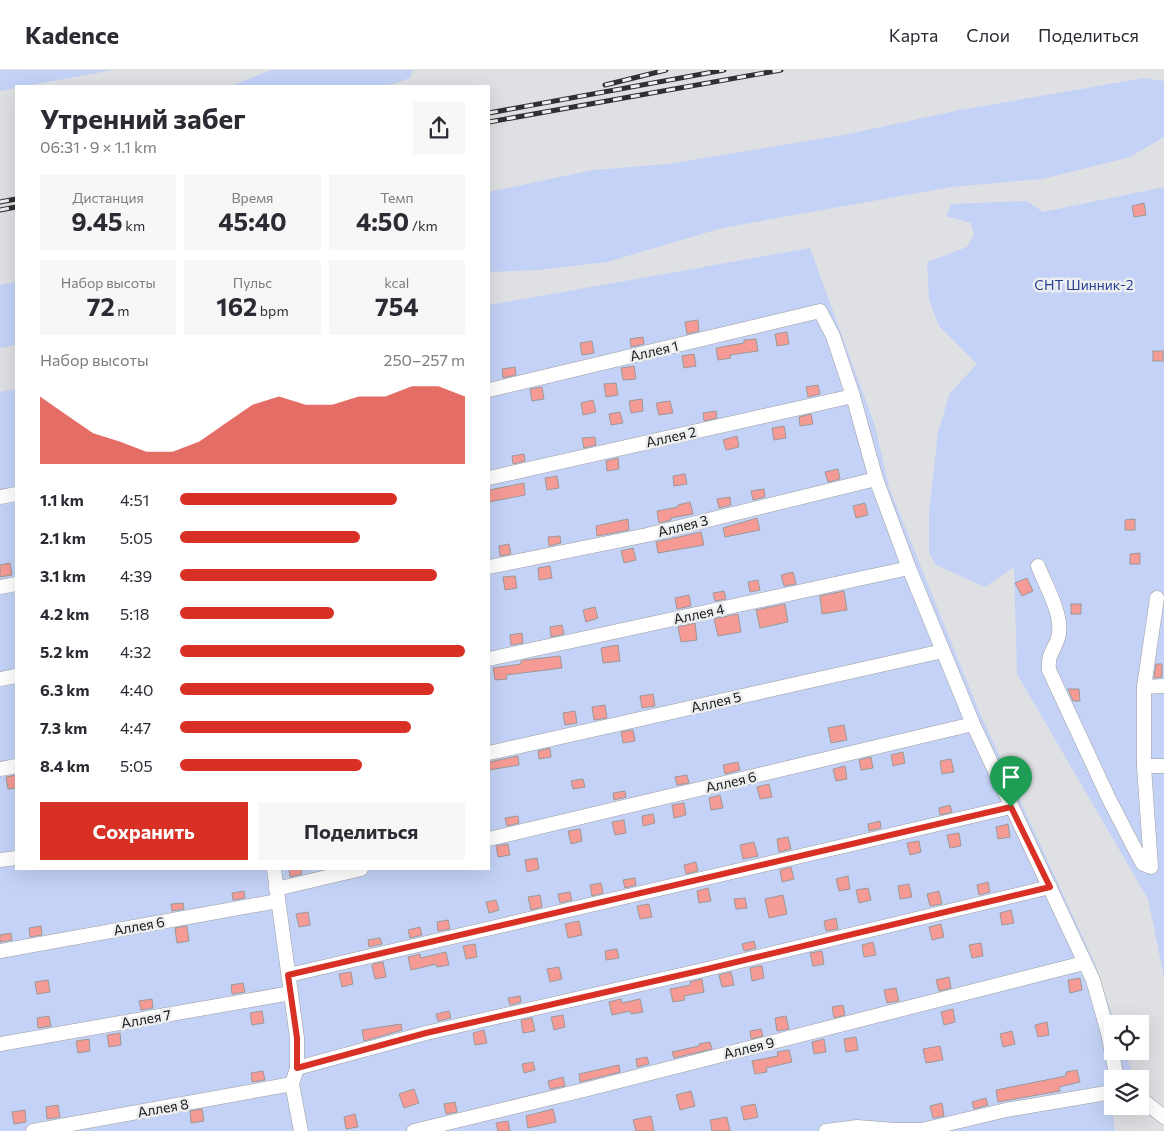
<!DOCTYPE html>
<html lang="ru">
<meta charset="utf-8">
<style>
:root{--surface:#fff;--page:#f7f7f7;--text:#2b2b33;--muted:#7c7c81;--line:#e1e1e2;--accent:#d93025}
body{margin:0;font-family:Commissioner,sans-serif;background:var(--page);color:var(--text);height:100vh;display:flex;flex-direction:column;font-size:19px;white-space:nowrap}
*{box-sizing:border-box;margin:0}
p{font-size:16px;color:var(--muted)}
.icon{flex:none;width:28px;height:28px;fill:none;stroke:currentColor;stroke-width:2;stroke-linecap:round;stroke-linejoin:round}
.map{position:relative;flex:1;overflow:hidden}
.side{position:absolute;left:15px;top:15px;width:475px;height:785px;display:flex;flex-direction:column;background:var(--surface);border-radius:0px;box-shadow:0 5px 20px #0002}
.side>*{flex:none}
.tools{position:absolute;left:1104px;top:945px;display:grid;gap:10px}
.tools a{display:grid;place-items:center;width:45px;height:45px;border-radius:0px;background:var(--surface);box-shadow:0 5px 20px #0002;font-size:25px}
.pin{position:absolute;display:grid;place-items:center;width:42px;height:42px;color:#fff;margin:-51px -21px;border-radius:50% 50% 50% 0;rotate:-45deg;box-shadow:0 0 5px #0007}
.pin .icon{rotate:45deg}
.round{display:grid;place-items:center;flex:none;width:52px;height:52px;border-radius:0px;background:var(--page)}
.head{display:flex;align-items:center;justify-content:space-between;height:85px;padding:0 25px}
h1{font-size:28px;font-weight:700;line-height:38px}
.metrics{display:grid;grid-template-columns:repeat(3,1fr);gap:8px;height:85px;padding:5px 25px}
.metrics div{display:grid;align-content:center;border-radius:0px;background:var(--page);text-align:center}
.metrics b{font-size:25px;font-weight:700}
.metrics small{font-size:14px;font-weight:400}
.metrics p{font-size:14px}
.chart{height:140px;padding:10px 25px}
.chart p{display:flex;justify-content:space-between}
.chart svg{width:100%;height:90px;margin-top:5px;fill:var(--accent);opacity:.7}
.cta{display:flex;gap:10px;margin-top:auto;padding:10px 25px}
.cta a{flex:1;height:58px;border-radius:0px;background:var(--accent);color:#fff;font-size:20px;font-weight:700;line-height:58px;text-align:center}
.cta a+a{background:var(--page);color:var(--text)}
ul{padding:0 25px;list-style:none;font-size:16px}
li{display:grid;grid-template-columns:80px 60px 1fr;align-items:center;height:38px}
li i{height:12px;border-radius:6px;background:var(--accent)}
header{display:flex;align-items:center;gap:30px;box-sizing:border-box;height:70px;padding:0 25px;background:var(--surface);border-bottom:1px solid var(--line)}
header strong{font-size:24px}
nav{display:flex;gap:28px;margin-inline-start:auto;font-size:18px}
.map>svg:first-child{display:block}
</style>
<header>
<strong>Kadence</strong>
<nav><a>Карта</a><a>Слои</a><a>Поделиться</a></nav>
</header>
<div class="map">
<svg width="1164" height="1061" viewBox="0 0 1164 1061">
<rect width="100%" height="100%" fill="#dfe0e3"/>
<!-- green -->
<g fill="#c3d2f6">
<polygon points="0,0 113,0 26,16 16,16 16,18 0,21"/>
<polygon points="272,0 413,0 410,8 387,16 230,16"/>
<polygon points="1145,8 1164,11 1164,67 1130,87 1042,109 951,117 722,158 607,192 538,200 489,202 489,122 593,100 668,94 844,65 960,40"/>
<polygon points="1164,117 1164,907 1148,829 1017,604 1014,497 985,517 936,495 929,483 929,444 938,362 950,323 977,294 939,256 929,230 927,192 967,177 974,165 971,153 946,146 951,134 1027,131 1043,142"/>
<polygon points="810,178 875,356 889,417 978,639 1096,896 1115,954 1112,954 1112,981 1125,981 1134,1009 1112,1009 1112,1030 1111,1030 1115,1061 0,1061 0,322 16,319 16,799 489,799 489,235"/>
<polygon points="16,212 16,275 0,278 0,215"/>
</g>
<!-- building -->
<g fill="#f59a95" stroke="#9c9999">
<polygon points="1144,133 1146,145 1134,147 1132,136"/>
<polygon points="698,250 699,261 687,264 685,252"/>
<polygon points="787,262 789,274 777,276 775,264"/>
<polygon points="643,267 644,274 631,277 630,269"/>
<polygon points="756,269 758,281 730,285 731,288 718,290 716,278 744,273 744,270"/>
<polygon points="592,271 594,283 582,285 580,273"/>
<rect x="1153" y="281" width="10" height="10"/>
<polygon points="694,284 696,296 684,298 682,286"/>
<polygon points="634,296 636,309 623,310 621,298"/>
<polygon points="515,297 516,305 503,308 502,299"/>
<polygon points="616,313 618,325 606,327 604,314"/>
<polygon points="818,315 820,324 808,327 806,317"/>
<polygon points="542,317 544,329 532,331 530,319"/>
<polygon points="642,329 643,341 631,343 629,331"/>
<polygon points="593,330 596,342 583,345 581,333"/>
<polygon points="670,331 673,343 659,345 656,333"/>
<polygon points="716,341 717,348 704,351 703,343"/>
<polygon points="620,342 623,353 611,355 609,344"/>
<polygon points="811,344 813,354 800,356 799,347"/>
<polygon points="784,356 786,368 774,370 772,358"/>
<polygon points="737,366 739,377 726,380 723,370"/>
<polygon points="595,367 596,375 584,378 582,368"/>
<polygon points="524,384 525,391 513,394 512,386"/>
<polygon points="618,388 619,399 607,401 606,391"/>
<polygon points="838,399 840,409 828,412 825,402"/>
<polygon points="685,404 687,414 674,416 673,406"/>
<polygon points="557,406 559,418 547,420 545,408"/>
<polygon points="524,413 525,425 489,432 489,420"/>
<polygon points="764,419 765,427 753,430 751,421"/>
<polygon points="730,427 731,435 719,438 717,429"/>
<polygon points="690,432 693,444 671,448 671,450 659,453 657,441 678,437 678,435"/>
<polygon points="865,433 868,445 856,448 853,436"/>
<polygon points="757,448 760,460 725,467 723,458"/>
<polygon points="628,449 629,460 597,466 596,456"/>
<polygon points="1135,449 1135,460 1125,460 1125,450"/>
<polygon points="701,462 704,475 658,483 656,472"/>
<polygon points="560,466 561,473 549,476 548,467"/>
<polygon points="509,474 511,484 500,486 499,476"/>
<polygon points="633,478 636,490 624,493 621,481"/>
<polygon points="1140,483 1140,494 1130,494 1130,484"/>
<polygon points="10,493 12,505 0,507 0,495"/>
<polygon points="550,496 552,508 539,510 538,498"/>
<polygon points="793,502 796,514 784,516 781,505"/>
<polygon points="515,506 517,518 505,520 503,507"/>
<polygon points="1027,508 1033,521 1022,526 1015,513"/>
<polygon points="758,510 760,520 750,522 748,512"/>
<polygon points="724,521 726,529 715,531 713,523"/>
<polygon points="844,521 847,540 822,544 820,526"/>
<polygon points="689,525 691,536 677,539 675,528"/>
<polygon points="785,534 788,552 760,558 756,540"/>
<rect x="1071" y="534" width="10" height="10"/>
<polygon points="595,537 598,548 586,552 583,540"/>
<polygon points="738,544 741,562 718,566 714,549"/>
<polygon points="695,553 697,570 681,572 678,557"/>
<polygon points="562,555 564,564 551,567 550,557"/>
<polygon points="522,563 523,573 511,575 510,565"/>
<polygon points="618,575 620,591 603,593 601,578"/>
<polygon points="560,586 562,598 506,605 507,609 495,610 493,598 521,594 521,591 525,590"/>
<polygon points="1156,594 1162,594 1162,607 1154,608"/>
<polygon points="1068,619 1079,619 1080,631 1073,631"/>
<polygon points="653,624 655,636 642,638 640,626"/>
<polygon points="605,635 607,648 594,650 592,637"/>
<polygon points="575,641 577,653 565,655 563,643"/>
<polygon points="844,655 847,670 831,673 828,658"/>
<polygon points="633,660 635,671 623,673 621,662"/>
<polygon points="550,678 551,687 539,689 538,681"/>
<polygon points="903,682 905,693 893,696 891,685"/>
<polygon points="518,686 519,695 489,700 489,692"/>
<polygon points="871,687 873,698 861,700 859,690"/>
<polygon points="951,689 954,702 942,704 940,691"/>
<polygon points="738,692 740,700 725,704 723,695"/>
<polygon points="845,696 847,709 836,711 833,699"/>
<polygon points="16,705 16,718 8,719 6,707"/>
<polygon points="687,705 689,713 677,715 675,707"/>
<polygon points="583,709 585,717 573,719 571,711"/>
<polygon points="769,714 772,727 760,729 757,717"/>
<polygon points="625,721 626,727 614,730 613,723"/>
<polygon points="720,725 723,738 711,740 709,728"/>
<polygon points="684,733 686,745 674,748 672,735"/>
<polygon points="950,735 952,742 940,745 939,738"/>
<polygon points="653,744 655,753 643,756 642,746"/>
<polygon points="518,746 519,753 507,756 505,748"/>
<polygon points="624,750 626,763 615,765 612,752"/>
<polygon points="880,751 881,758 869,761 868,754"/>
<polygon points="1008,754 1010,767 998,769 996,757"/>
<polygon points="580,759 582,771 571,774 568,761"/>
<polygon points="959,763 961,776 950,778 947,765"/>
<polygon points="788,767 791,779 779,782 777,769"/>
<polygon points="919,771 921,782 910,785 907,773"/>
<polygon points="754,772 758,786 743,789 740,775"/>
<polygon points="508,774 510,785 498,787 496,776"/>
<polygon points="537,788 539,799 527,802 525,790"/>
<polygon points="696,792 698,801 686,804 684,795"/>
<polygon points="791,797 794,809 782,812 780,800"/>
<polygon points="289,799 301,799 302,804 290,807"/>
<polygon points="848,806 850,819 839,821 836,809"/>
<polygon points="635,808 636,815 625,818 623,810"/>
<polygon points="988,812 990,822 979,825 977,815"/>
<polygon points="601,813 603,823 592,826 590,815"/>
<polygon points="909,814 912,827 900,829 898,816"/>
<polygon points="708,818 711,831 699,833 697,821"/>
<polygon points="868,818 871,830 859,833 856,820"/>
<polygon points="244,821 245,828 233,830 232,823"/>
<polygon points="939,821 942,834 930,836 927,824"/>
<polygon points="570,822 572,830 560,833 558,824"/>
<polygon points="540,825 542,837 531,840 528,827"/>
<polygon points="783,825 787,844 769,848 765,829"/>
<polygon points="745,828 747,838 736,839 734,829"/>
<polygon points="496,830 499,840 489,843 486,832"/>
<polygon points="183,833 184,839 172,841 171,834"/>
<polygon points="649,834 652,847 640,849 637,836"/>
<polygon points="1011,840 1014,853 1002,855 1000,843"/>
<polygon points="308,842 310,855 299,857 296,844"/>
<polygon points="836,848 838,859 826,861 824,851"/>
<polygon points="448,850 450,859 438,861 437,852"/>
<polygon points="579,851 582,865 568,868 565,854"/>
<polygon points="941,854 944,867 932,870 929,857"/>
<polygon points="41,856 42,865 30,867 29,858"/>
<polygon points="187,856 189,871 177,873 175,858"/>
<polygon points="420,857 422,865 410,868 408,860"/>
<polygon points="11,863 12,870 0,872 0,865"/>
<polygon points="380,868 382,874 369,877 368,870"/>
<polygon points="754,871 756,878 744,881 742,874"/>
<polygon points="873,872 876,885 864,887 862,875"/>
<polygon points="981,873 983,886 972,888 969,875"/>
<polygon points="475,874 477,887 466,889 463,876"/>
<polygon points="617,879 619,888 606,890 605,881"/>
<polygon points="822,881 824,894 813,896 810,883"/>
<polygon points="446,882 449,895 437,897 436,894 411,900 408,887 420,884 421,888"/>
<polygon points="383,892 386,907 375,909 372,896 373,894"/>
<polygon points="759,896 762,896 764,908 752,911 750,898"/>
<polygon points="559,897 562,909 550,912 547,899"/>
<polygon points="351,902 353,914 342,917 339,904"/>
<polygon points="731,902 734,915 722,917 719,905"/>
<polygon points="949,907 951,918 939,921 936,910"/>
<polygon points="1080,908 1082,920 1070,923 1068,910"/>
<polygon points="702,909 704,922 684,926 685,930 673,932 670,919 691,915 690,912"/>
<polygon points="48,910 50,922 37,924 35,912"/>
<polygon points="243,913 245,922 232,924 231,915"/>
<polygon points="896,918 899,931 887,933 884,920"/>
<polygon points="520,926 521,932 510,935 508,928"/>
<polygon points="152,929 153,938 141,940 139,931"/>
<polygon points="621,929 622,933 640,929 643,942 631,944 630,941 612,945 609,932"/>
<polygon points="843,935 845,945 834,948 832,937"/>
<polygon points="953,939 955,952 944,955 941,942"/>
<polygon points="262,941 264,953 252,955 250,943"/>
<polygon points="449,941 451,948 438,951 436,944"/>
<polygon points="563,945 565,957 554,960 551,947"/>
<polygon points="49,946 51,956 38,958 37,948"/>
<polygon points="786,946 789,959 777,961 775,948"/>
<polygon points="532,948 535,961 523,963 521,950"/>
<polygon points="1047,952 1049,965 1038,967 1035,955"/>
<polygon points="401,954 402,960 364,971 362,960"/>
<polygon points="761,959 763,966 751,969 750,961"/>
<polygon points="484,960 487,973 475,975 473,963"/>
<polygon points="1012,961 1015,974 1003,977 1000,964"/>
<polygon points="120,963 121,975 109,977 107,965"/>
<polygon points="856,967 858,980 846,982 844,969"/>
<polygon points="89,969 90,981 78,983 76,971"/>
<polygon points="824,969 826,982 814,984 812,972"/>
<polygon points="710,972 712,979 674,988 672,982 699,976 699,974"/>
<polygon points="940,976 943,990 926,993 923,979"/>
<polygon points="789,980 792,992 766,998 767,1002 755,1004 752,991 778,986 777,982"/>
<polygon points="647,987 649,994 637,997 636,989"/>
<polygon points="533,992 535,1000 524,1003 522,994"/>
<polygon points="619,995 620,1002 580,1012 579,1004"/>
<polygon points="1077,1000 1080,1012 1059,1017 1060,1021 998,1032 996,1020 1066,1006 1066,1002"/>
<polygon points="263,1001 265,1010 252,1012 251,1003"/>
<polygon points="563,1007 565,1016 550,1019 548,1011"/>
<polygon points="414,1019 419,1033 404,1038 399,1024"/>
<polygon points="691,1021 695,1036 680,1040 676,1025"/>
<polygon points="986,1028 988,1035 974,1039 972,1032"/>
<polygon points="455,1032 457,1042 446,1044 444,1034"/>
<polygon points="942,1033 944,1046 933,1048 930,1036"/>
<polygon points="755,1034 758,1047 744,1050 741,1037"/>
<polygon points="58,1035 60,1047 47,1049 46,1037"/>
<polygon points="202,1039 204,1051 191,1053 190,1041"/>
<polygon points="553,1039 556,1052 528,1058 526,1046"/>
<polygon points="25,1040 26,1052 14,1054 12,1042"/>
<polygon points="355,1044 358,1057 346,1059 344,1047"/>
<polygon points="651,1046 654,1061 636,1061 633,1050"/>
<polygon points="727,1047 730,1061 712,1061 710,1050"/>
<polygon points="508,1051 510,1061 498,1061 496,1053"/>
</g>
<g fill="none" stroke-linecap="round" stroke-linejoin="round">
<defs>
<g id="minor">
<polyline points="489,320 820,241 833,266 853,326 876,409 909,498 973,654 1093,910 1108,963 1117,1009"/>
<polyline points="489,408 853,326"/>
<polyline points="0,427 16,424"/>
<path d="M1038,496C1045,514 1062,543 1059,563C1057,579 1047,581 1049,600L1109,729L1139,787L1143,794L1151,797L1144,696V617L1157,528"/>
<polyline points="489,497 647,465 876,409"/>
<polyline points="0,517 16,514"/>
<polyline points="489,589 909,498"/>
<polyline points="0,609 16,606"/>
<polyline points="1144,617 1164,616"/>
<polyline points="489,683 943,581"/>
<polyline points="1144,696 1164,696"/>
<polyline points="0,699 16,696"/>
<polyline points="489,769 973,654"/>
<polyline points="0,790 16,788"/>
<polyline points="274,799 297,968 297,998 292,1014 301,1061"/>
<polyline points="276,819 361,799"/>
<polyline points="0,881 278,831"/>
<polyline points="289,905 1011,737"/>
<polyline points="0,974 291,923"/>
<polyline points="297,998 426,963 703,900 1050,817"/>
<polyline points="1140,1028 1164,1047"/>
<polyline points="33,1061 292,1014"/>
<polyline points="414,1061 584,1020 1084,893"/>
<polyline points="826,1061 857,1057 896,1060 922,1060 1006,1040 1112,1022"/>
</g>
</defs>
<!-- minor casing -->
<use href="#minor" stroke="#9d9ea0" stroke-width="15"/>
<!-- minor -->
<use href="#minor" stroke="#fff" stroke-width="14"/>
<defs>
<g id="rail">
<polyline points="605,15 666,0"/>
<polyline points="489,43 724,0"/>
<polyline points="489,52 781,0"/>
<polyline points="0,132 16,129"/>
<polyline points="0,140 16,137"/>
</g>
</defs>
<!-- rail casing -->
<use href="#rail" stroke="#2f3031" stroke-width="5"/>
<!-- rail -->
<use href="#rail" stroke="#eceef0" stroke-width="3" stroke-dasharray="9" stroke-linecap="butt"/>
</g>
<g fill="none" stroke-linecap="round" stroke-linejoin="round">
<defs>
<polygon id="route" points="1011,737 1050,817 703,900 426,963 297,998 297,968 288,905"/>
</defs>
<!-- route casing -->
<use href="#route" stroke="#fff" stroke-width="10"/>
<!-- route -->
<use href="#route" stroke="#d93025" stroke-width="6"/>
</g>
<g text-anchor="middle" stroke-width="5" stroke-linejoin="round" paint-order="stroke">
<!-- park labels -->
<g font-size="14" fill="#273e90" stroke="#eceef0">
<text x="1084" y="220">СНТ Шинник-2</text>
</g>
<!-- street labels -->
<g font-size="14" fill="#141516" stroke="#eceef0">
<text transform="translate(654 281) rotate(-13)" y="5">Аллея 1</text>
<text transform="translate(671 367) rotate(-13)" y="5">Аллея 2</text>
<text transform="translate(683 456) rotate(-14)" y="5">Аллея 3</text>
<text transform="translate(699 544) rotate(-12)" y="5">Аллея 4</text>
<text transform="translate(716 632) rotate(-13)" y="5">Аллея 5</text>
<text transform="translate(731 712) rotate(-13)" y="5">Аллея 6</text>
<text transform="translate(139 856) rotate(-10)" y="5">Аллея 6</text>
<text transform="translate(146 949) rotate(-10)" y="5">Аллея 7</text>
<text transform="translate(749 978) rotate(-14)" y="5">Аллея 9</text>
<text transform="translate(163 1038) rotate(-10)" y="5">Аллея 8</text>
</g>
</g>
</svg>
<div class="tools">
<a><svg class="icon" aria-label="locate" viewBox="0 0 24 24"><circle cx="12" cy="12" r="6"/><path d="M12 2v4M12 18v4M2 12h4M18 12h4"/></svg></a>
<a><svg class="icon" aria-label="layers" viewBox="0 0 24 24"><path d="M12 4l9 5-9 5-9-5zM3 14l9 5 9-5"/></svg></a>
</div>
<div class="pin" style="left:1011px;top:737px;background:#1e9e55"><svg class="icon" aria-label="arrive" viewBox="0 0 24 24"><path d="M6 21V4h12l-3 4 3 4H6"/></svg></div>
<section class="side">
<div class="head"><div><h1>Утренний забег</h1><p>06:31 · 9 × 1.1 km</p></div><a class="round"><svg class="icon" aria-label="share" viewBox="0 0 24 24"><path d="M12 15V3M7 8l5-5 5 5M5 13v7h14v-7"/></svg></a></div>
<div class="metrics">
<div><p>Дистанция</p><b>9.45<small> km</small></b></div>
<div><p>Время</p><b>45:40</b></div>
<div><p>Темп</p><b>4:50<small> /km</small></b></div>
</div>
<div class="metrics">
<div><p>Набор высоты</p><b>72<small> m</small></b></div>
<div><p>Пульс</p><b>162<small> bpm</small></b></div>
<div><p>kcal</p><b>754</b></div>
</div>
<div class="chart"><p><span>Набор высоты</span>250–257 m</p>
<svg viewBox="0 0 160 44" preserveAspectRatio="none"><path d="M0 44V11L10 20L20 29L30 33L40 38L50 38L60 33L70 24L80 15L90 11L100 15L110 15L120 11L130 11L140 6L150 6L160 11V44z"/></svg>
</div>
<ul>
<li><b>1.1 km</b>4:51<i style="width:76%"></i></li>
<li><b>2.1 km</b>5:05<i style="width:63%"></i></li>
<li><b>3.1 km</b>4:39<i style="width:90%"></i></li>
<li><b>4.2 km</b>5:18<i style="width:54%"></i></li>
<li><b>5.2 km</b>4:32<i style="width:100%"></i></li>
<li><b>6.3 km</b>4:40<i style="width:89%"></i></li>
<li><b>7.3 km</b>4:47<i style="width:81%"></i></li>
<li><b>8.4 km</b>5:05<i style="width:64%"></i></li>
</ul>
<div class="cta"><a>Сохранить</a><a>Поделиться</a></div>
</section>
</div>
